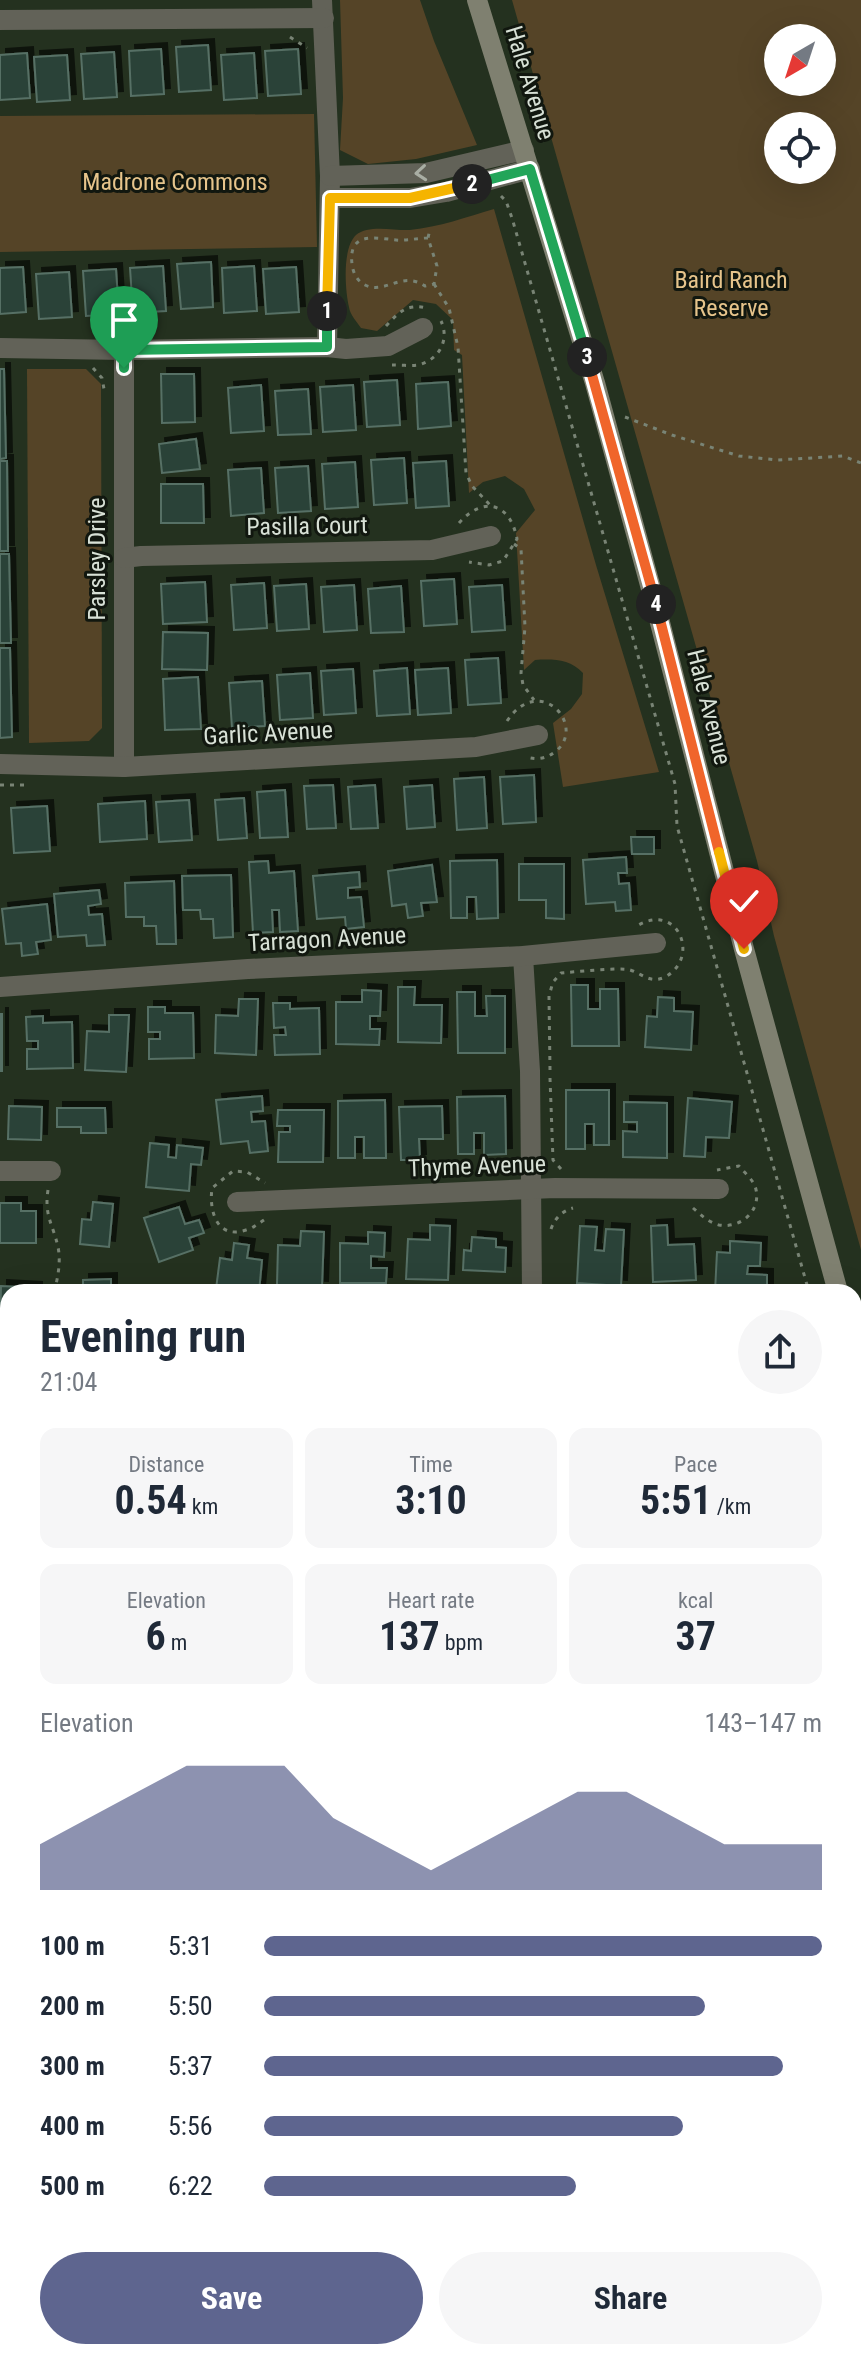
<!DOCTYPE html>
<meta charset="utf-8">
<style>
:root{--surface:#fff;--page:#f6f6f7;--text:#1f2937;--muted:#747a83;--accent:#5e658f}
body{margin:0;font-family:"Roboto Condensed",sans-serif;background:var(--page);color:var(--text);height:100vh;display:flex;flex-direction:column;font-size:30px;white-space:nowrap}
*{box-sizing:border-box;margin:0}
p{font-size:26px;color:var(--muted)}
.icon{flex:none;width:44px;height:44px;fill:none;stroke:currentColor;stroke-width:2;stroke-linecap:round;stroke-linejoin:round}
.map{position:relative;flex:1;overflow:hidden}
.drawer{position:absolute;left:0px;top:1284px;width:862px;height:1076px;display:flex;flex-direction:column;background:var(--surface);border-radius:24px 24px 0 0;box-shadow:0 8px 32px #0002}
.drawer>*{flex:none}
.needle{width:52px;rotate:219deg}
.tools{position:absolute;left:764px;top:24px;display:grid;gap:16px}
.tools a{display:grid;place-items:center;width:72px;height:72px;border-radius:50%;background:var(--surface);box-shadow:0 8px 32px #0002;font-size:40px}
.pin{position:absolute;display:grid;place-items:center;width:68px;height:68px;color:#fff;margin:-82px -34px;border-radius:50% 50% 50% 0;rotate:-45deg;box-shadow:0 0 8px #0007}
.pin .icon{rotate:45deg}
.km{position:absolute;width:40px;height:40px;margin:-20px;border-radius:50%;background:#222;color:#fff;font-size:22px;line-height:40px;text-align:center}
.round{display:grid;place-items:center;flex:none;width:84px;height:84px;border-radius:42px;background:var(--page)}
.overview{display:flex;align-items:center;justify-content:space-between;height:136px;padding:0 40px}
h1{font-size:44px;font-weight:700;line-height:60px}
.metrics{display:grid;grid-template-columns:repeat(3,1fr);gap:12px;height:136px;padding:8px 40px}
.metrics div{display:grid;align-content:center;border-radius:16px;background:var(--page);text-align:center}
.metrics b{font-size:40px;font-weight:700}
.metrics small{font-size:22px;font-weight:400}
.metrics p{font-size:22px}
.chart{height:224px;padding:16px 40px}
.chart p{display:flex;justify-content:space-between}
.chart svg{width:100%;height:144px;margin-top:8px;fill:var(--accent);opacity:.7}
.action{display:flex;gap:16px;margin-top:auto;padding:16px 40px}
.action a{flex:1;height:92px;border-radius:48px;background:var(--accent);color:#fff;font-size:32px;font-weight:700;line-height:92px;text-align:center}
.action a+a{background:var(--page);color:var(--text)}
ul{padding:0 40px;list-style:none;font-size:26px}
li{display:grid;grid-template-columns:128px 96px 1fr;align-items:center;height:60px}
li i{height:20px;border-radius:10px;background:var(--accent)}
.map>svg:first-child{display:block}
</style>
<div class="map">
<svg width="861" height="2360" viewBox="0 0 861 2360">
<defs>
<filter id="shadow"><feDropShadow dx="6" dy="-6" stdDeviation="0" flood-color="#0009"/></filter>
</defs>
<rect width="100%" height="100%" fill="#24311f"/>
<!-- green -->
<g fill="#554427" fill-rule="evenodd">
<polygon points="340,0 420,0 434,41 477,145 416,159 368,164 340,150 343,98"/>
<path d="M512,0H861V1250L774,936L757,861ZM778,38H822V82H778ZM778,126H822V170H778Z"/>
<polygon points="314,114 317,247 0,252 0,116"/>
<path d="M494,209L596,565L659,772L563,787L553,723L571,709L582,694L583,673C570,659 553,659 535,660L524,670L516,533L535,510L524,489L505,476L483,482L469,493L462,355L454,350L453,320L436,304L413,300L377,331L361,328C357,322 350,315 349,307C345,290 342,248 356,235C369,224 395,231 410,230C439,227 467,217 494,209Z"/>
<polygon points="27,369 86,369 101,384 102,728 89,741 29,743"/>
</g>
<!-- building -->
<g fill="#2a4238" stroke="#577065" stroke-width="2" filter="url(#shadow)">
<polygon points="208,45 211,90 179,92 176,47"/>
<polygon points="161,49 164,94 131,96 129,51"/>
<polygon points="298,49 301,94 268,96 265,51"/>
<polygon points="114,52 117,97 84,99 81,54"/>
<polygon points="27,53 30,98 0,100 0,55"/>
<polygon points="254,53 257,98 224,100 221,55"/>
<polygon points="67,55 70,100 37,102 34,57"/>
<polygon points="211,262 213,307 181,309 177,264"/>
<polygon points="163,266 166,311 133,313 130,268"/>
<polygon points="254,266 257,311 224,313 222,268"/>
<polygon points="23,267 26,312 0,314 0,268"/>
<polygon points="296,267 299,312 266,314 263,269"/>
<polygon points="116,269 119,314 86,316 83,271"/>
<polygon points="69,272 72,317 39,319 36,274"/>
<polygon points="0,369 4,369 6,458 0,459"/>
<polygon points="161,374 194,374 195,422 162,423"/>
<polygon points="397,380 400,425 367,427 364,382"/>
<polygon points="448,382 451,426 418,429 416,384"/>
<polygon points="261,385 264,431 231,433 228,388"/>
<polygon points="353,385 356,430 323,432 320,387"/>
<polygon points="308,389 311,434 278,435 275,391"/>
<polygon points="196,439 200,469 162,473 159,444"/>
<polygon points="404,458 407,503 374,505 371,460"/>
<polygon points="0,461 7,461 8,551 0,551"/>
<polygon points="446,461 449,506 416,508 413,463"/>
<polygon points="355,462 358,507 325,509 322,464"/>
<polygon points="308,466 311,511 278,513 275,468"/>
<polygon points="261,468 264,513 231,516 228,470"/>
<polygon points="161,484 203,484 204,523 161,523"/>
<polygon points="0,554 9,554 11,643 0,643"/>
<polygon points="454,579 457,624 424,626 421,581"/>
<polygon points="205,582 207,622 163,624 161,584"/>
<polygon points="264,583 267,628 234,630 231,585"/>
<polygon points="306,584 309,629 277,631 274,586"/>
<polygon points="354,585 357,630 324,632 321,587"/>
<polygon points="502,585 505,630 472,632 469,587"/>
<polygon points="401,586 404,632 371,633 368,589"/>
<polygon points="163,632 208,633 207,670 162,669"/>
<polygon points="0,648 10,648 12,737 0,738"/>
<polygon points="498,658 501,703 468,705 465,660"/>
<polygon points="407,668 410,714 377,716 374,671"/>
<polygon points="448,668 451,713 418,715 415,670"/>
<polygon points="353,669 356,713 324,715 321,671"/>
<polygon points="310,673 313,718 280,720 277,675"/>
<polygon points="198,677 201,729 165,730 163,679"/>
<polygon points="262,681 265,726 232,728 229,683"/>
<polygon points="534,775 536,822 503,824 500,777"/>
<polygon points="484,777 487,828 457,830 454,779"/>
<polygon points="333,785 336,828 307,829 304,786"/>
<polygon points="375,785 378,828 351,829 348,787"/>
<polygon points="432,785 435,827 407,829 404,787"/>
<polygon points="285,790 288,837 260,838 257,792"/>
<polygon points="244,798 247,838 218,840 215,800"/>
<polygon points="189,800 192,840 159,842 156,802"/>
<polygon points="145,801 147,839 100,842 98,804"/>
<polygon points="47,806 50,851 14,853 11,808"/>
<polygon points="631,837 654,837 654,854 632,854"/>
<polygon points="626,857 627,873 618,873 619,884 629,883 631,910 616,911 615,902 586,904 583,860"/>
<polygon points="497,860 498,918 477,919 476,897 467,897 467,918 451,918 450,861"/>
<polygon points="268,861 269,873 294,871 298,931 280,932 279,910 272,910 273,932 253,933 249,862"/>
<polygon points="519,864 564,864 564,919 546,918 546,900 519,900"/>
<polygon points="432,865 437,902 421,903 423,916 408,918 406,904 392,906 388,871"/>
<polygon points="359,872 360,887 348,888 348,898 361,897 364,927 346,929 345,917 317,919 313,876"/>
<polygon points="231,875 233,937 214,938 213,919 201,919 200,910 183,910 182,876"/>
<polygon points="174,881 176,944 157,944 156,926 144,926 144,917 126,917 125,883"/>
<polygon points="99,890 101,904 88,906 89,915 102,914 105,945 87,946 86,935 58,937 54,894"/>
<polygon points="47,904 51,940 36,942 38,954 22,956 21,943 6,944 2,909"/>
<polygon points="571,985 588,985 588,1009 600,1009 600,989 618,989 619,1046 572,1046"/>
<polygon points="398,987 415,987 414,1005 442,1005 441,1043 398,1042"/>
<polygon points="362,990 381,991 380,1016 370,1016 370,1029 380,1029 379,1045 336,1044 336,1002 362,1002"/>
<polygon points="457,992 475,992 475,1016 487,1016 486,996 505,996 505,1053 458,1053"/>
<polygon points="658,997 674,998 674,1011 693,1012 691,1050 645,1047 647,1016 657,1017"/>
<polygon points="239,999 258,999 256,1055 215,1053 216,1015 238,1016"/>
<polygon points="273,1003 290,1003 290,1009 319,1008 320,1054 275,1055 274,1035 286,1035 285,1027 274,1028"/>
<polygon points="148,1007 165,1007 165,1013 193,1013 194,1058 149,1059 149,1039 160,1039 160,1032 148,1032"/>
<rect x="0" y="1014" width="2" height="57"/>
<polygon points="109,1015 129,1015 126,1072 85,1070 87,1031 109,1032"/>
<polygon points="43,1016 43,1023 72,1022 73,1068 27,1069 27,1049 38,1049 38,1041 27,1041 26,1017"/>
<polygon points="566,1090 609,1090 609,1145 594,1145 594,1124 585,1124 585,1149 566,1149"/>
<polygon points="262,1096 263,1111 251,1112 252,1122 265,1121 268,1151 250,1153 248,1141 221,1144 216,1100"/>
<polygon points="505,1096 506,1154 484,1155 484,1133 474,1133 474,1154 458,1154 457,1097"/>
<polygon points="688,1098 732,1102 729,1138 706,1137 705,1157 684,1156"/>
<polygon points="385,1100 386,1158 364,1158 364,1137 355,1137 355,1158 338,1158 338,1101"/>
<polygon points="624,1102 667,1103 667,1158 623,1157 623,1131 637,1132 637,1122 624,1122"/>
<polygon points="9,1106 42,1107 41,1140 8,1139"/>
<polygon points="442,1106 443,1139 419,1139 420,1160 401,1160 399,1107"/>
<polygon points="57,1108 105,1108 106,1133 81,1133 81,1127 57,1127"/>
<polygon points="278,1110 324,1110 323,1162 278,1162 279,1132 290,1132 290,1126 277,1126"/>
<polygon points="150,1143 169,1145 168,1157 176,1158 177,1145 203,1148 201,1165 191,1164 189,1191 146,1187"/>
<polygon points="93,1202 113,1204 109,1247 80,1244 82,1219 91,1220"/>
<polygon points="0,1203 21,1203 21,1211 36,1211 36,1243 0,1243"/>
<polygon points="179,1207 185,1224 199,1220 204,1233 189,1238 193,1250 159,1262 144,1218"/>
<polygon points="430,1225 450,1226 448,1280 406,1279 408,1239 430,1240"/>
<polygon points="667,1225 668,1245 694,1244 696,1280 653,1282 651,1226"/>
<polygon points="580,1226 597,1227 595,1250 604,1251 606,1229 624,1230 621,1286 577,1283"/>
<polygon points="301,1231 324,1232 322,1287 277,1285 278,1245 300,1246"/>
<polygon points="368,1232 385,1233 384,1257 371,1256 371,1268 387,1268 386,1283 340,1283 340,1243 368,1244"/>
<polygon points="472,1237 496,1239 496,1247 506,1248 505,1272 463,1270 464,1250 471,1251"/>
<polygon points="730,1241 761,1243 760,1266 748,1266 747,1274 767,1275 767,1292 715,1292 717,1252 730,1253"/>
<polygon points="234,1243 249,1245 247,1258 262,1260 259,1292 216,1289 220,1258 232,1260"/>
<polygon points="111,1279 111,1292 83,1292 83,1280"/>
<polygon points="1,1286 36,1288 36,1292 8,1292 8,1330 0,1329"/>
<polygon points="3,1384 8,1385 8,1429 2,1429"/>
<polygon points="8,1560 8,1580 0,1580 0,1561"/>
<rect x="0" y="1618" width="8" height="41"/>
<rect x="854" y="1630" width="5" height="48"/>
<polygon points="0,1684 8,1684 8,1711 1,1711 1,1722"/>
<polygon points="0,1749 7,1749 5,1791 0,1791"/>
<polygon points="0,1807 8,1807 7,1828 0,1828"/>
<polygon points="0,1835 8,1835 8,1854 5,1854 4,1867 0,1867"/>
<polygon points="0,1878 8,1878 8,1910 2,1910 2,1919 0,1919"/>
<rect x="0" y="1940" width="8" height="45"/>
<rect x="0" y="2005" width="8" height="35"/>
<polygon points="0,2068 8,2068 7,2112 0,2112"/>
<rect x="0" y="2138" width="8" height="41"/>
<polygon points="861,2178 861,2219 854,2222 854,2179 855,2181"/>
<polygon points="0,2206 6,2206 5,2243 0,2243"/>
<polygon points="861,2259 861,2290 858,2288 854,2277 854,2262"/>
<rect x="0" y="2261" width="8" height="21"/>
<polygon points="5,2290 8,2290 8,2319 0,2318 0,2302 5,2302"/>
<rect x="0" y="2327" width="8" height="15"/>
<polygon points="246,2352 266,2352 268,2360 247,2360"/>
<polygon points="312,2352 335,2352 337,2360 303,2360 303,2358 313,2356"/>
<polygon points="364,2352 405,2352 406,2358 366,2360"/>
<polygon points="431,2352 475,2352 476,2359 433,2360"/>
<polygon points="666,2352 704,2352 706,2360 664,2360 668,2358"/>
</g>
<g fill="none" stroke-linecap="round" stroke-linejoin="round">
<!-- path -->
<g stroke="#798475" stroke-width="3" stroke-dasharray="4 6" stroke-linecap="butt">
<polyline points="290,37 307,48"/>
<polyline points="501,196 506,201 512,218 675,784 677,826 809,1292"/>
<path d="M428,238C417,238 407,241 396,240C376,238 348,231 352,264C353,273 357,281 365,285C385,295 402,270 425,286L434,284L437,266L428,238L430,229"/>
<polyline points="434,284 449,308 458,347 466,473 472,486 490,505"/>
<path d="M386,326C398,313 407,303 426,308"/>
<path d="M392,365C400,365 410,366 418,365C439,360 450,340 441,321"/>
<polyline points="93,368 102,378 104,389"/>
<polyline points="625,417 672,435 739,456 778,460 843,456 861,463"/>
<path d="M459,523C483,496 510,502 517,539L503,561L489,565L469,562"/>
<polyline points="514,544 521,549 525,627 521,673 523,685 534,700"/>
<path d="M507,721C540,672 587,726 556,751C546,759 538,760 526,757"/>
<polyline points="0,785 24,785"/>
<path d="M550,1070L549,996L553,982L561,973C573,972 622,967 630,970C643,974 650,984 665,977C701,958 678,901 637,926"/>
<polyline points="550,1078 553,1160 562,1170"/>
<path d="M48,1190C44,1216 53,1224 58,1247C61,1261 58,1278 54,1292"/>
<path d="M693,1208C701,1215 708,1222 719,1225C742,1229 763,1209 755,1186C752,1179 744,1172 739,1166L717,1170"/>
<path d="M264,1220C258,1224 253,1228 246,1230C216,1240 209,1210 212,1188L233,1171L247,1172L265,1183"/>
<path d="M551,1229C555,1218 562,1211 573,1208"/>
<polyline points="854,1468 861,1490"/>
<polyline points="0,1549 8,1550"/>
<polyline points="854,1772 861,1757"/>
<polyline points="854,1841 861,1879"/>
<polyline points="854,1948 861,1944"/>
<polyline points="19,2360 59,2352"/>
<polyline points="152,2360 178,2352"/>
<polyline points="755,2360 756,2352"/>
</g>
<!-- minor -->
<g stroke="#626258" stroke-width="20">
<polyline points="322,0 330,176 327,347"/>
<polyline points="0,20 324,18"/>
<polyline points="330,176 426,173 524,150"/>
<polyline points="330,198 410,198 446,192 530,169"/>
<polyline points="0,348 124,350 327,347 346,349 388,346 423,328"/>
<polyline points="124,350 124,767"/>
<polyline points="124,558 141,556 432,550 491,536"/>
<polyline points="0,764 124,767 476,747 538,735"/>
<polyline points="523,956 530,1071 532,1292"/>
<polyline points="0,987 248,969 523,956 656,943"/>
<polyline points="0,1171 51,1171"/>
<polyline points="237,1202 555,1188 719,1189"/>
<polyline points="0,1352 8,1352"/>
<polyline points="854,1425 861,1423"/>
<polyline points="0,1522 8,1524"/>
<polyline points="854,1791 861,1812"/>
<polyline points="854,1970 861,1970"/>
<polyline points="854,2140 861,2139"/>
<polyline points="854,2342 861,2340"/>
<polyline points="619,2352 622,2360"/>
<polyline points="97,2360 125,2352"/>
<polyline points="802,2360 826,2352"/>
</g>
<!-- secondary -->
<g stroke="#7f8070" stroke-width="20">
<polyline points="477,0 595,383 656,607 744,949 838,1292"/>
<polyline points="854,1350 861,1376"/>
</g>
</g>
<!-- one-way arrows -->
<defs><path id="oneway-chevron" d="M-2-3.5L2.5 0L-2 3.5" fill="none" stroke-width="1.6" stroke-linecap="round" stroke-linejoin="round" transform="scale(2)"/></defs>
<use stroke="#a9aea4" href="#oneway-chevron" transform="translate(421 173) rotate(175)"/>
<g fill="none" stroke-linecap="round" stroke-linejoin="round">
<defs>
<polyline id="split-1" points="124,368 124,350 327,347 327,311"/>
<polyline id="split-2" points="327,311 330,198 410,198 472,184"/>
<polyline id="split-3" points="472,184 530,169 587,357"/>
<polyline id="split-4" points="587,357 656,604"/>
<polyline id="split-5" points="656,604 719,852"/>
<polyline id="split-6" points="719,852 744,949"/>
</defs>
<!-- split-1 casing -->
<use href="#split-1" stroke="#fff" stroke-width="16"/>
<!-- split-2 casing -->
<use href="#split-2" stroke="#fff" stroke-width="16"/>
<!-- split-3 casing -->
<use href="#split-3" stroke="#fff" stroke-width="16"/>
<!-- split-4 casing -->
<use href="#split-4" stroke="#fff" stroke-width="16"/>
<!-- split-5 casing -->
<use href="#split-5" stroke="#fff" stroke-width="16"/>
<!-- split-6 casing -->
<use href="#split-6" stroke="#fff" stroke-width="16"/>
<!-- split-1 -->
<use href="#split-1" stroke="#22a559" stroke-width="10"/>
<!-- split-2 -->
<use href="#split-2" stroke="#f5b400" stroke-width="10"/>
<!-- split-3 -->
<use href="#split-3" stroke="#22a559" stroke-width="10"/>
<!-- split-4 -->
<use href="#split-4" stroke="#f0652b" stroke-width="10"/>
<!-- split-5 -->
<use href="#split-5" stroke="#f0652b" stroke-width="10"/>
<!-- split-6 -->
<use href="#split-6" stroke="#f5b400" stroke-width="10"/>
</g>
<g text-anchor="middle" stroke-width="6" stroke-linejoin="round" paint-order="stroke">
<!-- street labels -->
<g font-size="24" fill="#d8e1d6" stroke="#11170f">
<text transform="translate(530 83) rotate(73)" y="8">Hale Avenue</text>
<text transform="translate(307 526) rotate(-1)" y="8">Pasilla Court</text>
<text transform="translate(97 559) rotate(-90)" y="8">Parsley Drive</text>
<text transform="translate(709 707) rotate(76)" y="8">Hale Avenue</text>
<text transform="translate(268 733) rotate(-3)" y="8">Garlic Avenue</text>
<text transform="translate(327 939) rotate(-3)" y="8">Tarragon Avenue</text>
<text transform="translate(477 1166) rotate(-2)" y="8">Thyme Avenue</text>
</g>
<!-- park labels -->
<g font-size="24" fill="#e6c48b" stroke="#11170f">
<text x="175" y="190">Madrone Commons</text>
<text x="731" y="288">Baird Ranch<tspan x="731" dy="28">Reserve</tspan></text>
</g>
</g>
</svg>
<div class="tools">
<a><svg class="needle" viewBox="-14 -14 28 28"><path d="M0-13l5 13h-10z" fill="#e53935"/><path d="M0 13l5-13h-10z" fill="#747a83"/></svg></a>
<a><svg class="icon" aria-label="locate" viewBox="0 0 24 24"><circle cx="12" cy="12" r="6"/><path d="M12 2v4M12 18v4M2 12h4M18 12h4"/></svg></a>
</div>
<div class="pin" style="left:124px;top:368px;background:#1e9e55"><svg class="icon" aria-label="arrive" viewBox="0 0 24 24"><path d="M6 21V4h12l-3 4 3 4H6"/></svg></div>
<div class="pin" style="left:744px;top:949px;background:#d93025"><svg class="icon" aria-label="check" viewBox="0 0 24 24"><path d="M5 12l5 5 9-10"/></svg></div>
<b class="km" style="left:327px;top:311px">1</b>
<b class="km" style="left:472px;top:184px">2</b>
<b class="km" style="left:587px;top:357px">3</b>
<b class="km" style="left:656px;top:604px">4</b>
<section class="drawer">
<div class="overview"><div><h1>Evening run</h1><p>21:04</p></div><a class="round"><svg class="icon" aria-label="share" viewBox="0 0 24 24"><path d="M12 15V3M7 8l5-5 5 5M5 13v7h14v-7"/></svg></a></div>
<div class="metrics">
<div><p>Distance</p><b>0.54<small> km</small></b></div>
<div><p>Time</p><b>3:10</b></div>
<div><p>Pace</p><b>5:51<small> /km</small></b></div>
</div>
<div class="metrics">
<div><p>Elevation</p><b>6<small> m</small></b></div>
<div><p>Heart rate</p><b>137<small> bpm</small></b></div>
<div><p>kcal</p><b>37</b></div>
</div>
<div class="chart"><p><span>Elevation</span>143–147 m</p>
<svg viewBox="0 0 160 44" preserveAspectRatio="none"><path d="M0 44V30L10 22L20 14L30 6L40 6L50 6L60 22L70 30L80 38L90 30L100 22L110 14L120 14L130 22L140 30L150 30L160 30V44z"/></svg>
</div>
<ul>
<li><b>100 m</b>5:31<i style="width:100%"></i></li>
<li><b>200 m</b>5:50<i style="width:79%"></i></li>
<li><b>300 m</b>5:37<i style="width:93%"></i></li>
<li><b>400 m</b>5:56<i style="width:75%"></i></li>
<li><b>500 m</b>6:22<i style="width:56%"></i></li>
</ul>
<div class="action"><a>Save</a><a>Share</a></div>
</section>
</div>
